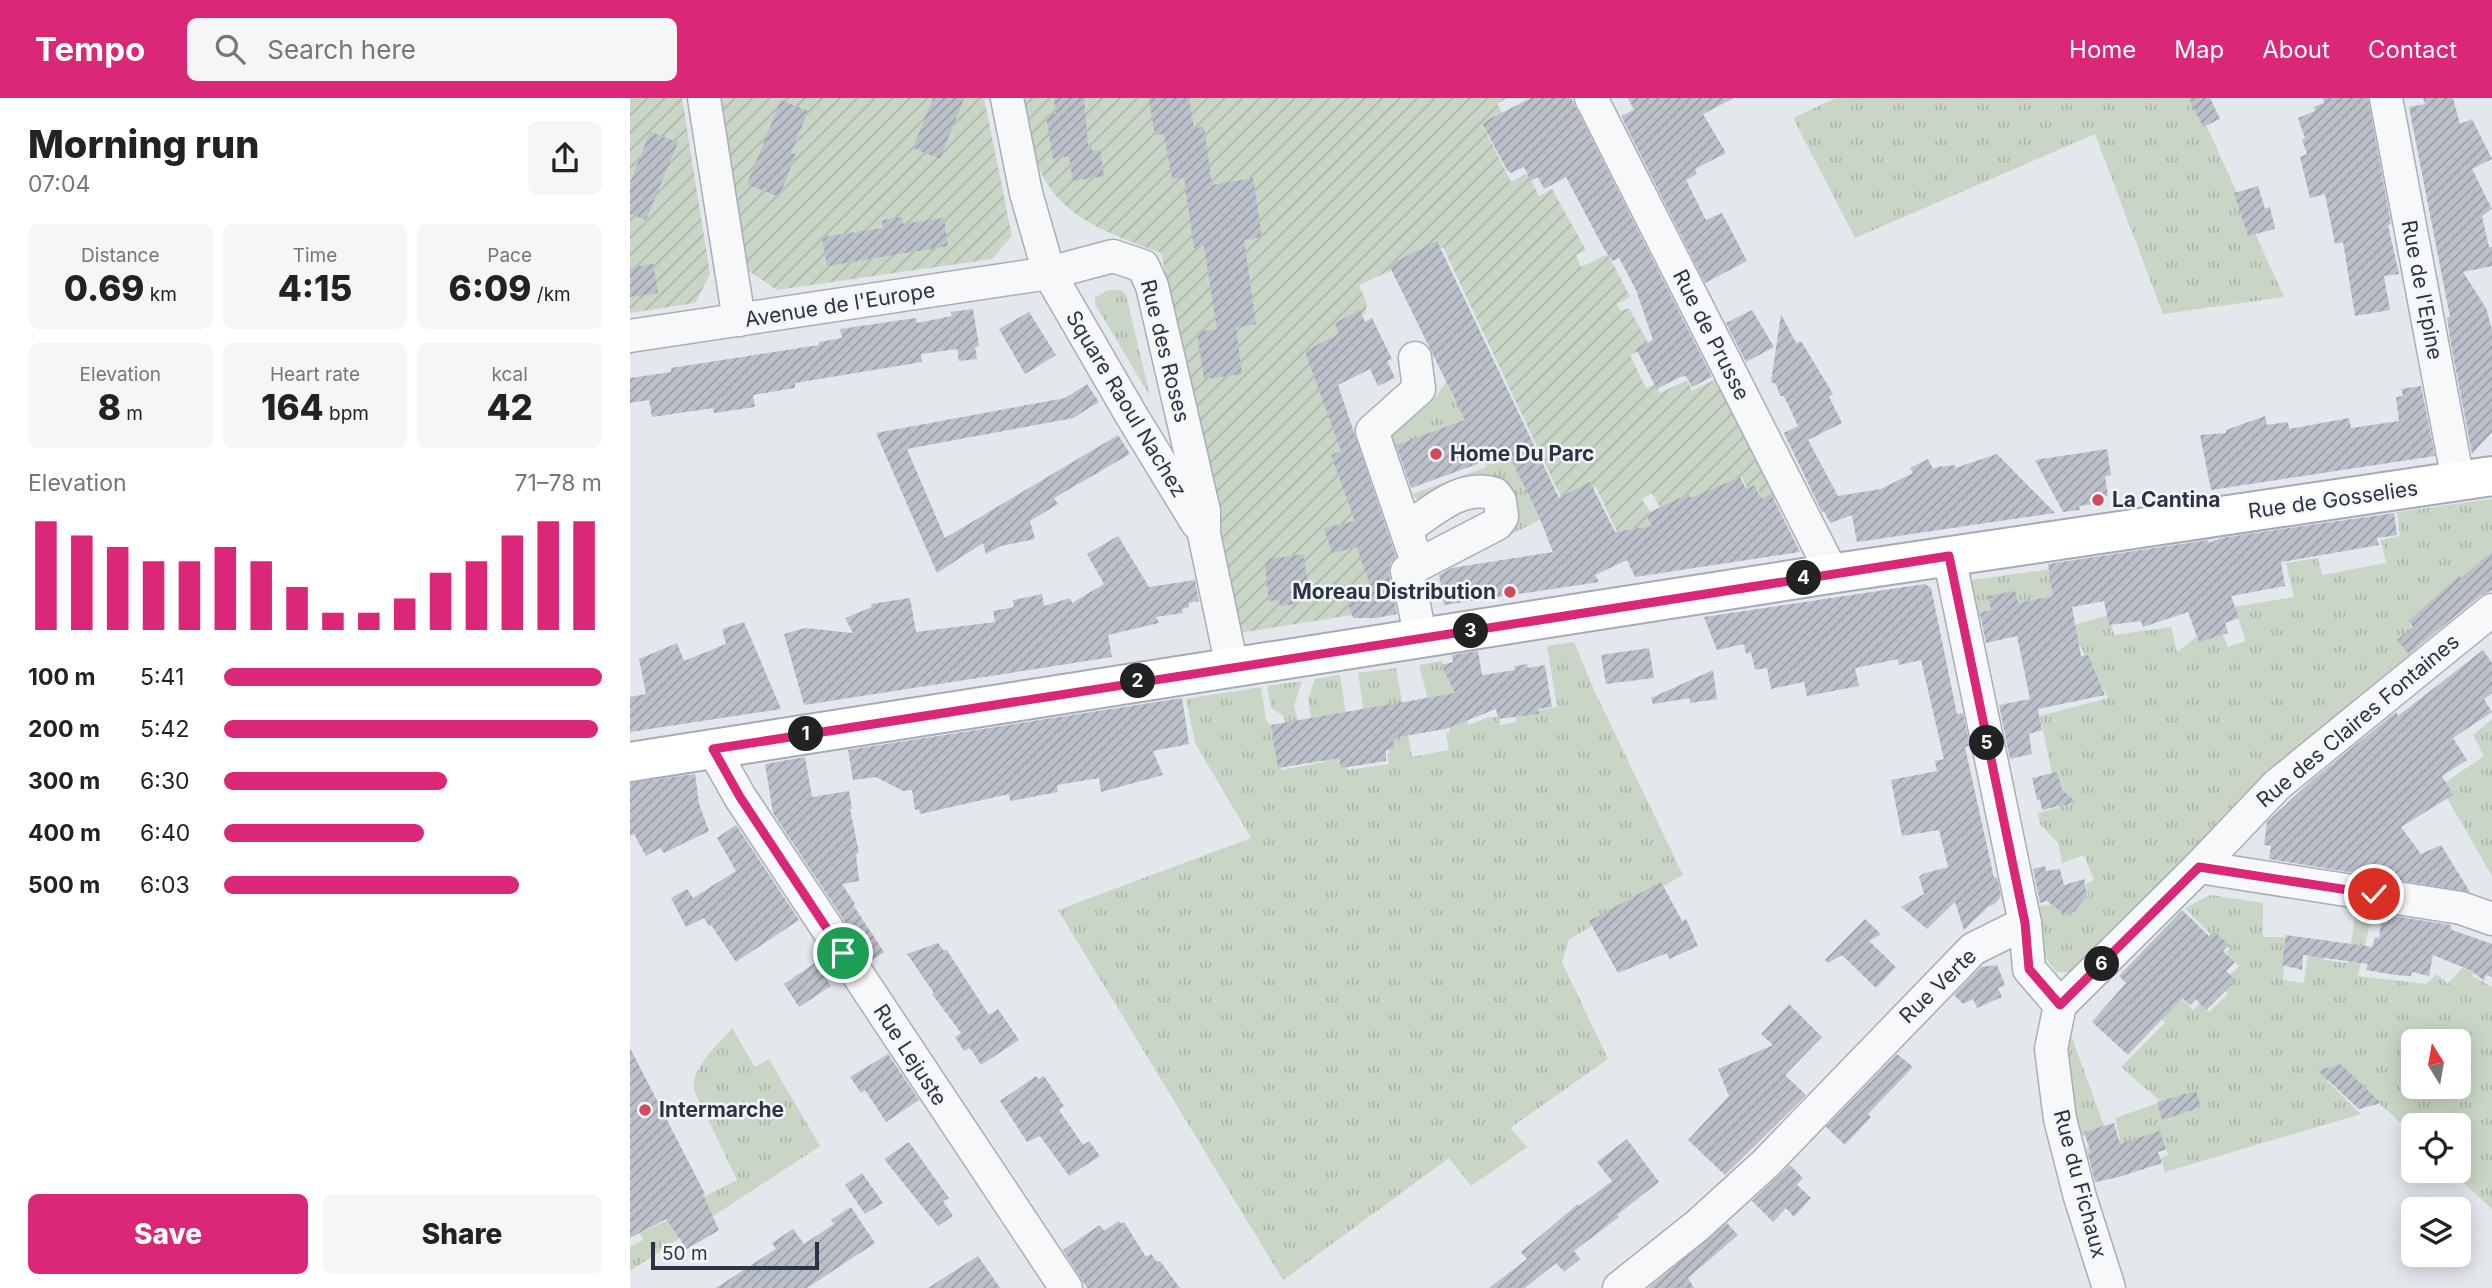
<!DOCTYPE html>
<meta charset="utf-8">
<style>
:root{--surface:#fff;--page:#f6f6f6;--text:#222;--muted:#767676;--accent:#db2777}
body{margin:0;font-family:Inter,sans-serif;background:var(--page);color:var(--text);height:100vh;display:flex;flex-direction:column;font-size:26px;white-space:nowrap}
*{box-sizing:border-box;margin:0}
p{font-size:23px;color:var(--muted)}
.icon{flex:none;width:38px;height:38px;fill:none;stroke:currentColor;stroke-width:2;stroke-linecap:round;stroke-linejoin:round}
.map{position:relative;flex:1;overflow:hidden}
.side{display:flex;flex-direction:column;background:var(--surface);width:630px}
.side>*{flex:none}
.needle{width:46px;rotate:349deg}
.buttons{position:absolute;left:1771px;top:931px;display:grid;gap:14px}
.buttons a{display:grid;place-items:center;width:70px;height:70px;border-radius:10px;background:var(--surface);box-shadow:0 4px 18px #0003;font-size:35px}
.scale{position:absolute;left:21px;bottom:18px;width:168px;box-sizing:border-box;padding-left:7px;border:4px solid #2b3445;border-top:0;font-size:19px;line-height:24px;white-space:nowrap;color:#2b3445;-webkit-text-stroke:5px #f4f6f9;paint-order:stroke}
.pin{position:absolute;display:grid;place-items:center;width:60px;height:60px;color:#fff;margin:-30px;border:4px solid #fff;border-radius:50%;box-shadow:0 2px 7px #0007}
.km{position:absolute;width:35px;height:35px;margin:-18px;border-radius:50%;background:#222;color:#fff;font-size:19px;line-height:35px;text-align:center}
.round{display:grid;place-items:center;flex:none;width:74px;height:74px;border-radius:10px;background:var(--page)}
.head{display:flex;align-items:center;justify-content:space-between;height:119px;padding:0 28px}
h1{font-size:38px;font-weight:800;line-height:52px}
.figures{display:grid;grid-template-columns:repeat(3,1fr);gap:10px;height:119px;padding:7px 28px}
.figures div{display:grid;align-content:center;border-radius:10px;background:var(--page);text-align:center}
.figures b{font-size:35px;font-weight:800}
.figures small{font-size:19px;font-weight:400}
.figures p{font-size:19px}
.chart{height:196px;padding:14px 28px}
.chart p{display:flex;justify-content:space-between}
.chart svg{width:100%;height:126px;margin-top:7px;stroke:var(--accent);stroke-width:6}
.cta{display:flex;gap:14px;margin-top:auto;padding:14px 28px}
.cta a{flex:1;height:80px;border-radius:10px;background:var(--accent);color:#fff;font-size:28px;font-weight:800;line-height:80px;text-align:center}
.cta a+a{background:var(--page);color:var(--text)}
ul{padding:0 28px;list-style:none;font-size:23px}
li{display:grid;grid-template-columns:112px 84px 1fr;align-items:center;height:52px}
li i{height:18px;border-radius:9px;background:var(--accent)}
header{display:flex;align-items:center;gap:42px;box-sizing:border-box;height:98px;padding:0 35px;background:var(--accent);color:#fff}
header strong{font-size:33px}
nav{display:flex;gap:38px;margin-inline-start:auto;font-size:24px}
.search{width:490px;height:63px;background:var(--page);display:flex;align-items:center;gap:18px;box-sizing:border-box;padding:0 24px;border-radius:10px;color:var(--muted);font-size:26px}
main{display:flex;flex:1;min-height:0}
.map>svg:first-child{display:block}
</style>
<header>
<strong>Tempo</strong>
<div class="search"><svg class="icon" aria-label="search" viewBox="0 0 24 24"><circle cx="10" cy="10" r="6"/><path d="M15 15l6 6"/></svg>Search here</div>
<nav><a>Home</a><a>Map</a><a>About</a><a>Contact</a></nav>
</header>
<main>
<section class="side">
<div class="head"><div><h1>Morning run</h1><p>07:04</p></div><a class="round"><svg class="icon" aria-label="share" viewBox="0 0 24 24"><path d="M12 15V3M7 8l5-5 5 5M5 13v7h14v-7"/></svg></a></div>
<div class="figures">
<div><p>Distance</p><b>0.69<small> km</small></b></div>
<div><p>Time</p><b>4:15</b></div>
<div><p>Pace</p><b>6:09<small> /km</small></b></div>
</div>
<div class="figures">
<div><p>Elevation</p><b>8<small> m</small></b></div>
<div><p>Heart rate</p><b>164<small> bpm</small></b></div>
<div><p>kcal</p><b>42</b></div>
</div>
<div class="chart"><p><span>Elevation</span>71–78 m</p>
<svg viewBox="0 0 160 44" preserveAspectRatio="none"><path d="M5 44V6M15 44V11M25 44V15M35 44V20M45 44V20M55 44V15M65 44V20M75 44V29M85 44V38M95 44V38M105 44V33M115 44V24M125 44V20M135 44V11M145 44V6M155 44V6"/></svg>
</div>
<ul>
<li><b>100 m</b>5:41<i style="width:100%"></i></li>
<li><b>200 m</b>5:42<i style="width:99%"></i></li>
<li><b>300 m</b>6:30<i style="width:59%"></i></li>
<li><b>400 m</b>6:40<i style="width:53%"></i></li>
<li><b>500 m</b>6:03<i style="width:78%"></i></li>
</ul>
<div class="cta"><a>Save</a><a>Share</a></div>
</section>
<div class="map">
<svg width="1862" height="1190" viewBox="0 0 1862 1190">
<defs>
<pattern id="grass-tufts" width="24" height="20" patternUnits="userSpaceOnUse" patternTransform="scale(1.75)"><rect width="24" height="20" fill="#c9d6c5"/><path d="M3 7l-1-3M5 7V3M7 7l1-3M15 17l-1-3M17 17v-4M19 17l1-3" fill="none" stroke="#adb8ab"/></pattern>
<pattern id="garden-furrows" width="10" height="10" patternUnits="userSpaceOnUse" patternTransform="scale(1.75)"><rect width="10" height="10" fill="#c9d6c5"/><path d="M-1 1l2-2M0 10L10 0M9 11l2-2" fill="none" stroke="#adb8ab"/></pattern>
<pattern id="building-hatch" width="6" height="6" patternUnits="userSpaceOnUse" patternTransform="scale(1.75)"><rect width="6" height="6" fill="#bbc0ca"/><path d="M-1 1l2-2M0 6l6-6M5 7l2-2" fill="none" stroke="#989da6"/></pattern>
</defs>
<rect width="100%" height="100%" fill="#e4e7ec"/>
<!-- grass -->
<g fill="url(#grass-tufts)" fill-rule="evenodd">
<polygon points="1206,0 1564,0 1654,199 1533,216 1465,36 1225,140 1163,20"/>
<polygon points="477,192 492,192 496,197 520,298 465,206 465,200"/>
<path d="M816,284L825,303L844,295L880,337L915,419L882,436L872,419L870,403L800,415L782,396L857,369L840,325L766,352L758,333C782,320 802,308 816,284Z"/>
<polygon points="1862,401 1862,462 1779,525 1784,533 1771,544 1784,560 1672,648 1596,715 1451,874 1427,874 1412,855 1407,809 1458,798 1456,786 1464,782 1454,757 1432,765 1428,745 1410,726 1408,715 1429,709 1410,618 1478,600 1447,542 1382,511 1339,520 1335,483 1421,471 1440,528 1479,517 1484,537 1541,529 1547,554 1587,523 1598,549 1616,543 1604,509 1664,499 1656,465 1688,460 1692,477 1756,465 1751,442 1770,438 1767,414"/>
<polygon points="944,544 965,594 1053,777 939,841 932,864 978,961 880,1030 897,1049 841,1088 819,1060 653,1182 428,812 621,740 565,645 556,601 631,589 636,622 644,631 652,672 694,664 687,624 682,624 678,601 685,581 710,577 716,617 714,662 717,672 759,666 757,656 759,655 753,612 734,615 728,575 766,570 782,659 819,652 816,635 820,634 814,602 799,605 789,567 812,563 839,627 858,619 869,619 870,627 886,624 885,617 927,609 917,548"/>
<polygon points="672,583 664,608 669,627 658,629 653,618 641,610 637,588"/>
<polygon points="1862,621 1862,778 1810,688 1854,658 1843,637"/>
<path d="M1580,797L1633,805V839H1657L1653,882L1674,885L1680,842H1697L1694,862L1718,865L1725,819L1741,821L1728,878L1796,886L1807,876L1818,886L1832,870L1844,874L1842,878L1862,889V1111L1821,1073H1829V1027H1783V1036L1712,972L1697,983L1731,1016L1535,1074L1531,1060L1538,1057L1536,1051L1526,1041L1455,1061L1452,1052L1490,1041L1485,1020L1531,1004L1491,969L1535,925L1526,915L1543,892L1563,912L1570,905L1579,914L1598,896L1589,887L1609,868L1596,854L1600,850L1587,837L1584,840L1555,810ZM1783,943H1829V989H1783Z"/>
<path d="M102,930L125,969L139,961L190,1048L0,1173V1149L13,1142L10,1135L49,1117L47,1112L107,1082L64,992C61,969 88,947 102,930Z"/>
<polygon points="1439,932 1476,1033 1448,1039 1436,966"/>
</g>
<!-- garden -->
<g fill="url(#garden-furrows)">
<polygon points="0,0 52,0 80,176 65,205 0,215"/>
<polygon points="88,0 354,0 382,138 362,161 147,192 116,171"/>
<path d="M393,0H877L867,6L875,19L854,30L881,84L897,75L909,98L922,91L956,152L946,157L951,169L978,156L1000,199L987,206L991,213L999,210L1020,248L1000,257L1016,290L1025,286L1030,295L1057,282L1062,293L1090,279L1148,398L1134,408L1128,391L1119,395L1112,379L1034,417L1022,395L1012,401L1030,430L997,455L966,389L953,396L945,429L813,149L729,187L737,206L735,215L710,228L727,264L705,275L725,422L754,512L609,535L531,155C480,135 428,121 407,65C399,45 398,21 393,0Z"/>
</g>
<!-- building -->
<g fill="url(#building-hatch)">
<polygon points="303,0 334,0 310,61 283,50"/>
<polygon points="424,0 454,0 458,47 461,47 462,53 470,52 474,78 443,83 439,58 423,61 416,17 426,15"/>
<polygon points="519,0 559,0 564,30 574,29 582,87 623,80 632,139 614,142 626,226 606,230 612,276 574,281 567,234 587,231 574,148 564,150 554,80 542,81 534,36 525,37"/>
<polygon points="901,0 941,0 1082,279 1062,289 1056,278 1050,279 1027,291 1006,251 1023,242 1006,192 989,160 983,163 974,151 936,79 914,91 908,79 901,83 894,69 881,75 877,72 852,25"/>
<polygon points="998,0 1104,0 1073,16 1096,55 1065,71 1067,76 1056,82 1076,122 1092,115 1117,163 1075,185 991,18 1004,12"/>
<polygon points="1559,0 1580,0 1590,21 1573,29"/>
<polygon points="1693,0 1738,0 1761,126 1758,127 1769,176 1754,178 1760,212 1725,218 1713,144 1705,146 1695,96 1680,100 1670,59 1677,56 1672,42 1675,40 1668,20 1685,13 1684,9 1694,5"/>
<polygon points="1793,0 1823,0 1830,26 1842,21 1862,61 1842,71 1862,111 1852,118 1859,149 1862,149 1862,168 1833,174 1856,210 1862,232 1862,334 1842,356 1821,246 1817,220 1820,219 1779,9 1795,6"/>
<polygon points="151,2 178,13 161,55 166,56 149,99 117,86"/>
<polygon points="20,34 48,44 16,122 0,116 0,85"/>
<polygon points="1628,88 1635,111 1640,109 1645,131 1618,138 1604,95"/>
<polygon points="272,119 273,126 314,120 318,148 197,168 192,139 253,130 252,122"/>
<polygon points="807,143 929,400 960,384 985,434 1022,428 1016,416 1058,396 1061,400 1110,379 1116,391 1124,387 1132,401 1141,396 1170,454 1005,479 997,462 965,477 969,484 814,507 809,477 822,470 923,454 908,416 878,355 781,390 766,347 835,322 759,167"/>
<polygon points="23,166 28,195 0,199 0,170"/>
<polygon points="343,211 349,248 345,249 347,261 329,263 327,251 291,256 292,264 165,285 165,290 123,297 125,309 84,315 83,310 22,319 19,302 0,305 0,280 41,274 41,270 189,247 189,244 212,240 210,231 286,220 287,225 322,218 321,214"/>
<polygon points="730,212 735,224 742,220 762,261 757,263 765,280 748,288 740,271 708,287 766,459 760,466 759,476 767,516 746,520 723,520 716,500 742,493 727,449 702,455 694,430 725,423 701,357 711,353 675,253 709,236 705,225"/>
<polygon points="1122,212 1144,249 1116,264 1096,225"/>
<polygon points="399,214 426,257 395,276 369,231"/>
<polygon points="1151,216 1166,245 1171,243 1203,296 1199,299 1212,325 1178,342 1208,398 1251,391 1283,375 1280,370 1298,361 1303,371 1311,368 1312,369 1325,367 1325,370 1367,356 1425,415 1227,444 1222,417 1200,425 1194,413 1192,414 1154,335 1168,328 1154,298 1150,298 1146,286 1141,284"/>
<polygon points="457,286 469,304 443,320 277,351 315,440 488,337 500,356 424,400 428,406 400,423 405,441 371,448 356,456 353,445 307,475 246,335 435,300"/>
<polygon points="1791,288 1805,358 1581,392 1570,337 1596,335 1596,332 1635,318 1637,327 1658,324 1659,331 1719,320 1721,330 1769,323 1766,299 1773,298 1771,291"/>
<polygon points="1477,351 1481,377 1475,378 1478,398 1462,400 1463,406 1449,408 1450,412 1433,414 1405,362"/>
<polygon points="1764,415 1767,437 1747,440 1749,447 1651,464 1655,488 1601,498 1609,520 1595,525 1598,535 1569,544 1558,514 1513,529 1511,523 1479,527 1474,503 1442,509 1451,558 1458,557 1475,597 1408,611 1412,632 1399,636 1402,656 1380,661 1369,607 1400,601 1387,538 1356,545 1350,515 1361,512 1358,498 1385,493 1388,505 1423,498 1418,466 1578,442 1579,445 1591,440"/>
<polygon points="488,438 519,489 565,482 569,503 559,505 559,509 552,511 553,515 526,519 529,525 478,537 482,559 174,607 154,536 175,530 223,535 215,520 242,509 241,506 280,500 286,534 365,524 363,513 384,509 383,502 412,496 414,508 440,500 442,505 474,486 457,456"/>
<polygon points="1862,454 1862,492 1850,498 1779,556 1767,542 1783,529 1778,523 1829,478 1831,480"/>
<polygon points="673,456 680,497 668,499 669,506 650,508 649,502 639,503 635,467 640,461"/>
<polygon points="1295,486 1301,490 1327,616 1333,615 1340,648 1335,649 1364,780 1367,779 1371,798 1365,806 1359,808 1334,832 1325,804 1297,831 1271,809 1294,796 1289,779 1292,776 1318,769 1309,732 1272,738 1261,682 1307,673 1305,663 1314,661 1291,562 1269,567 1268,561 1225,570 1229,588 1177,598 1174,584 1141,591 1137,570 1125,572 1121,554 1116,556 1114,546 1087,552 1074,519"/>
<polygon points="114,524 151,611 0,634 0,599 16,596 9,561 47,545 54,563 96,546 92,531"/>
<polygon points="1019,550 1024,580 976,586 971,557"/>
<polygon points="1853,552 1862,565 1862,595 1854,601 1862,614 1823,640 1837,662 1812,678 1823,697 1771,729 1791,756 1811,747 1840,794 1639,761 1641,748 1634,747 1637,724 1681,683 1766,614 1768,618"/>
<polygon points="848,553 852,577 885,572 884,568 897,566 898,570 915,567 922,609 908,611 909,616 868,621 866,611 815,631 763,640 764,651 756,652 756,663 711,670 709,660 648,670 641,627 825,595 811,567 823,564 822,557"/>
<polygon points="1083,572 1087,601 1060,605 1060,600 1023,606 1021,600"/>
<polygon points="552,600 559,646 523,653 533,677 471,694 469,680 427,687 428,694 380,703 379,696 290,716 289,711 285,712 282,692 273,693 246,679 223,682 218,652"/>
<polygon points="175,659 182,699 219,693 222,711 220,711 229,755 226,756 229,783 212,786 225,806 223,807 254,854 241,863 143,715 135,666"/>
<polygon points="1427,674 1432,692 1446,704 1412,712 1410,701 1407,702 1402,680"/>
<polygon points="65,676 69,706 79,733 34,755 30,750 16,758 4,736 0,738 0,685"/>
<polygon points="106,727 169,822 106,864 81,827 79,828 74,820 56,829 41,800 57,791 63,800 106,773 87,740"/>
<polygon points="1415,768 1416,773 1430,771 1434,787 1454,781 1457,798 1445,813 1437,818 1417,803 1410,805 1403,771"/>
<polygon points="1031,784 1052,823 1056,821 1068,848 1039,861 1037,855 988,875 959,823"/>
<polygon points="1552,812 1579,838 1584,833 1599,847 1593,853 1605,864 1596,873 1606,882 1576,912 1566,901 1560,907 1552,900 1498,957 1462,924 1496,885 1489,878"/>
<polygon points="1752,816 1820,827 1822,832 1862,846 1862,879 1856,877 1854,883 1842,873 1803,857 1799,878 1782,874 1781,878 1766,877 1736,872 1738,866 1673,857 1672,872 1652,867 1656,837 1742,849 1745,839 1749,840"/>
<polygon points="1235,821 1251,836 1239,843 1266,869 1246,890 1212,857 1198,865 1195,862"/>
<polygon points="308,845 314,853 316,851 359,917 368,911 389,942 351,967 340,950 334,953 325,939 331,935 302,896 304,895 277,856"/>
<polygon points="185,865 201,888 169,909 154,886"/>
<polygon points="1367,867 1375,887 1368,890 1372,899 1347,910 1343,901 1333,906 1324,897 1351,869"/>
<polygon points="1159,906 1192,939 1155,977 1176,997 1095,1077 1058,1042 1099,998 1088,971 1143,947 1131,936"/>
<polygon points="0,950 75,1096 73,1097 89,1132 57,1151 36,1121 0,1140"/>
<polygon points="258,956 289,1002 256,1024 235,992 231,995 220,979"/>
<polygon points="1267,956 1283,969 1238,1016 1241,1019 1215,1047 1196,1029"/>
<polygon points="1710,966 1751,1005 1729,1011 1688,973"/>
<polygon points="406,978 409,981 414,978 434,1008 429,1012 453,1047 459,1043 470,1058 439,1078 410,1038 397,1044 370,1003"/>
<polygon points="1566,993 1571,1009 1532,1022 1527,1004"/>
<polygon points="1484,1025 1490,1046 1530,1033 1536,1052 1528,1054 1532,1065 1489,1079 1465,1084 1458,1056 1461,1055 1454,1034"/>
<polygon points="997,1041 1029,1084 987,1117 989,1119 944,1153 950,1161 934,1174 926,1165 895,1190 859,1190 897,1161 891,1154 948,1106 949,1108 982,1083 967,1064"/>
<polygon points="279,1044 319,1100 313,1103 323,1118 308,1128 254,1061"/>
<polygon points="1160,1067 1173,1080 1167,1087 1181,1100 1164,1119 1156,1110 1143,1124 1122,1103"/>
<polygon points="232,1075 253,1105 235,1116 215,1087"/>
<polygon points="221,1109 245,1145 177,1190 86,1190 146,1151 142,1145 163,1131 174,1146 204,1126 201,1122"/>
<polygon points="489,1123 491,1126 494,1124 516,1159 521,1156 527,1164 530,1163 550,1190 457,1190 433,1152 470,1127 474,1133"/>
<polygon points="1097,1125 1108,1137 1058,1180 1064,1190 1018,1190"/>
<polygon points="348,1158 370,1190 298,1190"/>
</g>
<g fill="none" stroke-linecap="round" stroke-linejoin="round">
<defs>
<g id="minor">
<polyline points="74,0 109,222"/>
<polyline points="377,0 396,95 419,175 500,315 567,425"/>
<polyline points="961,0 1196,463 1199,476"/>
<polyline points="1756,0 1828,383"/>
<polyline points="0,238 419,175 483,158 513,168 522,188 574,413 574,436 602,569"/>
<polyline points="785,260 789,291 742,333 788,467 777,473 791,541"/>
<path d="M776,431C803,413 831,385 865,396L870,403L872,419L867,426L788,467"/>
<polyline points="1319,458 1395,825 1399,871 1430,907 1421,951 1430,1021 1450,1099 1479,1190"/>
<polyline points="83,651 110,699 436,1190"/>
<polyline points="1569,769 1831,810 1862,821"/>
<polyline points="1430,907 1569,769 1647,687 1862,512"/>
<polyline points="989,1190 1068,1127 1135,1066 1343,851 1395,825"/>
</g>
<polyline id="major" points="0,664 1199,476 1862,378"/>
</defs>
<!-- minor casing -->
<use href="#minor" stroke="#a9aeb7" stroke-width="35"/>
<!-- major casing -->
<use href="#major" stroke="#a3abb8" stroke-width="42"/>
<!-- minor -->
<use href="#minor" stroke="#f7f8fa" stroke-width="32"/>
<!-- major -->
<use href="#major" stroke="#fff" stroke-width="38"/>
</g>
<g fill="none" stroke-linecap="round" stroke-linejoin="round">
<defs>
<polyline id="route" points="213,855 110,699 83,651 1319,458 1395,825 1399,871 1430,907 1569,769 1744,796"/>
</defs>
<!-- route casing -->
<use href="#route" stroke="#fff" stroke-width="14"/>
<!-- route -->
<use href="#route" stroke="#db2777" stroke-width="9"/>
</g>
<!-- markers -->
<g fill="#d1495b" stroke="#f4f6f9" stroke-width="2.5">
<circle cx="806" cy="356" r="7"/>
<circle cx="1468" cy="402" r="7"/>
<circle cx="880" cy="494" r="7"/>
<circle cx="15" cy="1012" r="7"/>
</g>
<g text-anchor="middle" stroke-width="5" stroke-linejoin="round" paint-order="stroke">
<!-- street labels -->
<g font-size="21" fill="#2b3445" stroke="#f4f6f9">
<text transform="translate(1792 192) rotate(79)" y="7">Rue de l'Epine</text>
<text transform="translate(210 207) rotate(-9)" y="7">Avenue de l'Europe</text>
<text transform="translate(1081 237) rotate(63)" y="7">Rue de Prusse</text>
<text transform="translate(535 253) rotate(76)" y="7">Rue des Roses</text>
<text transform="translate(496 306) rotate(59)" y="7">Square Raoul Nachez</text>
<text transform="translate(1703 402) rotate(-8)" y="7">Rue de Gosselies</text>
<text transform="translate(1728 623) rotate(-40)" y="7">Rue des Claires Fontaines</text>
<text transform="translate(1308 888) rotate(-44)" y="7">Rue Verte</text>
<text transform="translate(280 957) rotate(57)" y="7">Rue Lejuste</text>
<text transform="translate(1450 1086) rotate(75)" y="7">Rue du Fichaux</text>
</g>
<!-- poi labels -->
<g font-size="21" font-weight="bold" fill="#2b3445" stroke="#f4f6f9" text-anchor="start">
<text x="820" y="363">Home Du Parc</text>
<text x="1482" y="409">La Cantina</text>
<text x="866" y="501" text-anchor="end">Moreau Distribution</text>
<text x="29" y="1019">Intermarche</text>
</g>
</g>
</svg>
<div class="buttons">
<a><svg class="needle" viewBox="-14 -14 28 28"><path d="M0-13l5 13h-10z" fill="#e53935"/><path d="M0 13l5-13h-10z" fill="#767676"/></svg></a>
<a><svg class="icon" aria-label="locate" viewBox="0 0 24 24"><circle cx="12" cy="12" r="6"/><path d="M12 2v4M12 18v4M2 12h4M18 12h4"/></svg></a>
<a><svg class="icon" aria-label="layers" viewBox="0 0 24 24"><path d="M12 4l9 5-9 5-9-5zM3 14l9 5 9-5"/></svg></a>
</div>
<div class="scale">50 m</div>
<div class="pin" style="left:213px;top:855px;background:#1e9e55"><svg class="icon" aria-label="arrive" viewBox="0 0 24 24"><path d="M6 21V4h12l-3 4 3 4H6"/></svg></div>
<div class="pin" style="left:1744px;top:796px;background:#d93025"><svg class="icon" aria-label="check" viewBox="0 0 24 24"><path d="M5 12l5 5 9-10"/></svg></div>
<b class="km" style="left:176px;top:636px">1</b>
<b class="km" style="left:508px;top:583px">2</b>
<b class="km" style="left:841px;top:533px">3</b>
<b class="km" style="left:1174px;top:480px">4</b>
<b class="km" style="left:1357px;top:645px">5</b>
<b class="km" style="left:1472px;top:866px">6</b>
</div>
</main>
